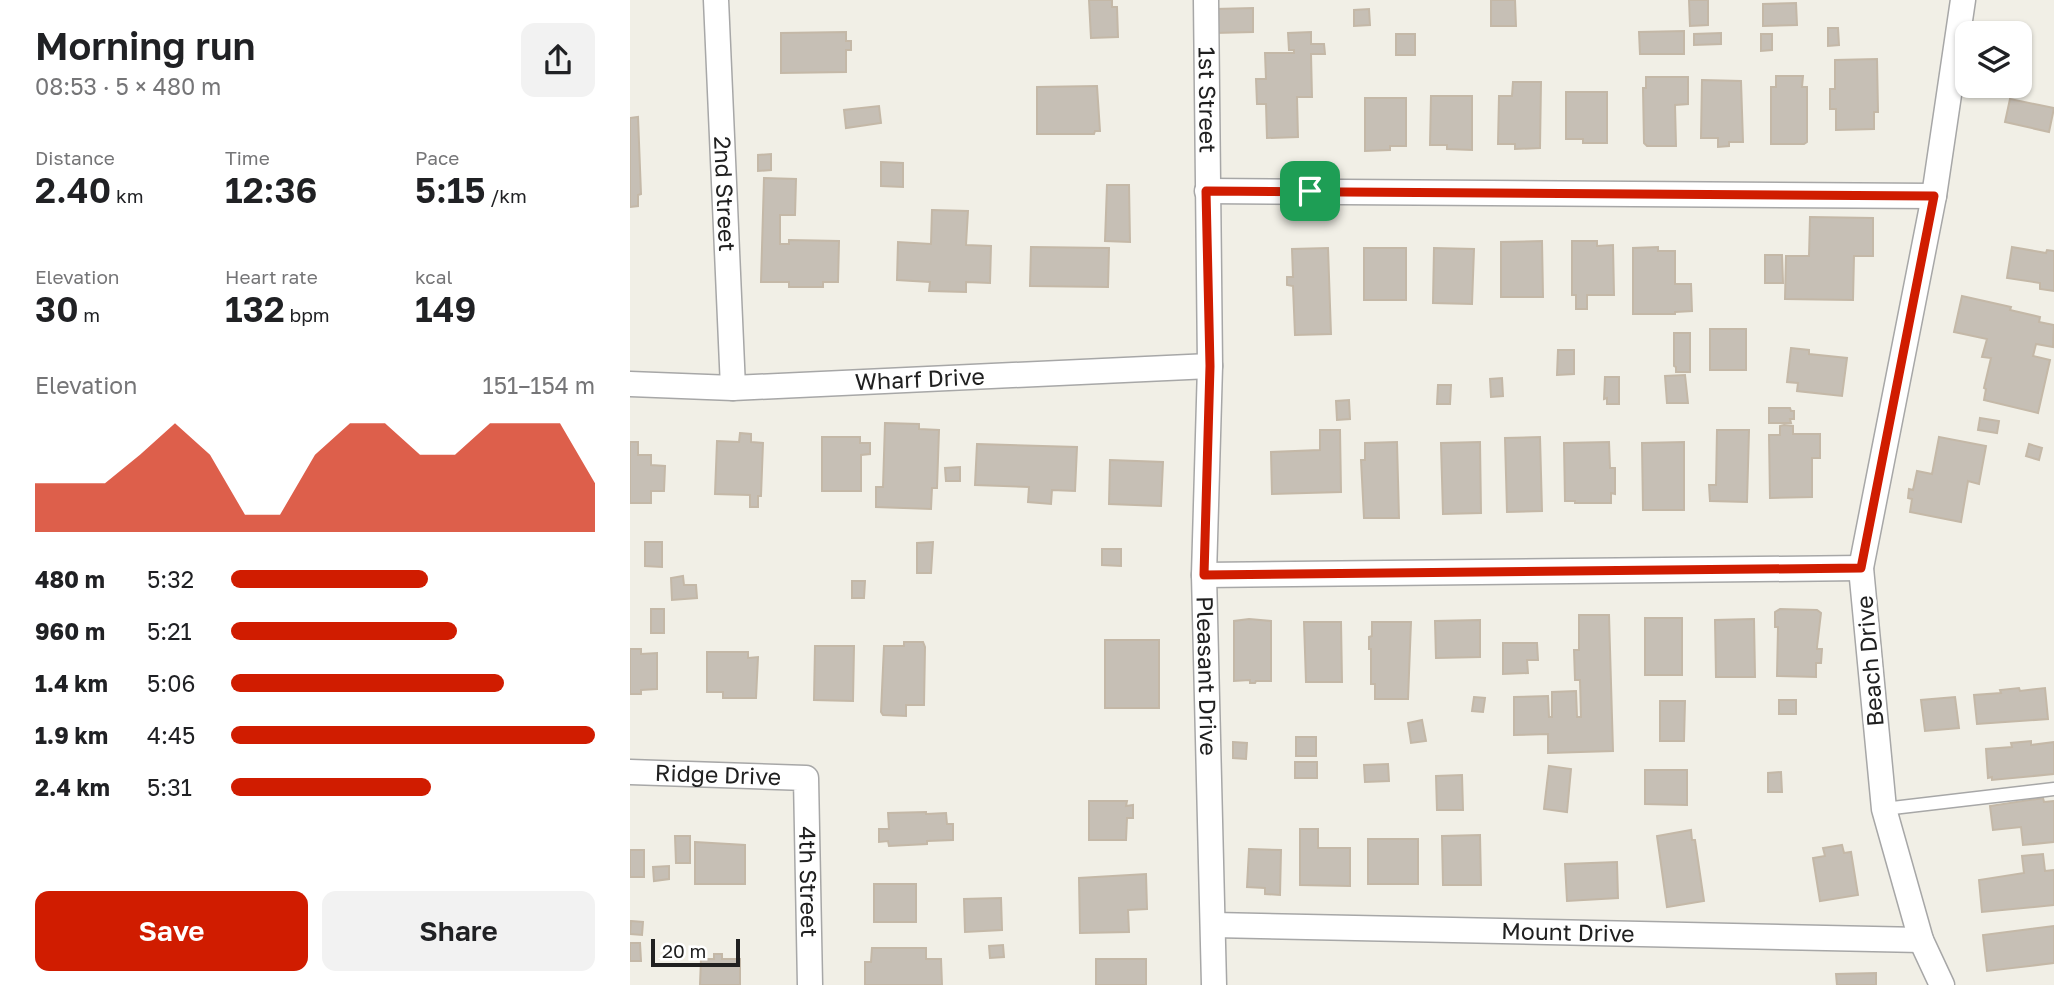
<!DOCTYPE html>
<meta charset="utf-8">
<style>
:root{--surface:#fff;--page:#f2f2f2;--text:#202124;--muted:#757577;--accent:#d01c00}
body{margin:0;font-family:"Golos Text",sans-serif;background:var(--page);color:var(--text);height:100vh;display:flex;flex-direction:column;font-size:26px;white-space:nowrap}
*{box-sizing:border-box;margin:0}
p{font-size:23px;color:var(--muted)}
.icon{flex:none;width:38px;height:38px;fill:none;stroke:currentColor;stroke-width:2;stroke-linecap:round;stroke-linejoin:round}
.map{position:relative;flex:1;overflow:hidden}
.details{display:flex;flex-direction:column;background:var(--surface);width:630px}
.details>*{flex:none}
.buttons{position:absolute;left:1325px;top:21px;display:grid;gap:14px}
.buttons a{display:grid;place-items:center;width:77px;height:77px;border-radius:14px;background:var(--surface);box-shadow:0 2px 5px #0004;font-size:35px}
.scale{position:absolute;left:21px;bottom:18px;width:89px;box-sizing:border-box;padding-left:7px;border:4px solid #202020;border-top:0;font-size:19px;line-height:24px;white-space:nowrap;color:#202020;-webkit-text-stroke:5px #fff;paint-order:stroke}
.pin{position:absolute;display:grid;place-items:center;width:60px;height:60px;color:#fff;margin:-30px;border-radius:14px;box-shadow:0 4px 10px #0006}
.round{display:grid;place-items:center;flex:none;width:74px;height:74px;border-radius:14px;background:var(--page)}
.summary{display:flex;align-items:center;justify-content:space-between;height:119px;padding:0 35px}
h1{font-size:38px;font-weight:600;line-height:52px}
.metrics{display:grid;grid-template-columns:repeat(3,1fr);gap:10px;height:119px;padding:7px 35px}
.metrics div{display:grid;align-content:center}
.metrics b{font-size:35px;font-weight:600}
.metrics small{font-size:19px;font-weight:400}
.metrics p{font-size:19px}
.chart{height:196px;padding:14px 35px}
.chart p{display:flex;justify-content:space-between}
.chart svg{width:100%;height:126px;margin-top:7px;fill:var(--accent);opacity:.7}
.primary-button{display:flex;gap:14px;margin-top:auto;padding:14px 35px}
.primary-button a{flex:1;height:80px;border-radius:14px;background:var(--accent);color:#fff;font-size:28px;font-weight:600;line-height:80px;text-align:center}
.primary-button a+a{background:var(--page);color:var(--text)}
ul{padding:0 35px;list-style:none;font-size:23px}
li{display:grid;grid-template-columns:112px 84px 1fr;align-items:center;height:52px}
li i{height:18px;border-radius:9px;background:var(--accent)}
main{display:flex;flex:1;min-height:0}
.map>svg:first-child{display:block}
</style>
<main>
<section class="details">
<div class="summary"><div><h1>Morning run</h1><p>08:53 · 5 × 480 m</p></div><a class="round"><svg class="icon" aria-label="share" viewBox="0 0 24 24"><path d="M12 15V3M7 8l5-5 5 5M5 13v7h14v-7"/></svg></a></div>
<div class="metrics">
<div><p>Distance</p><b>2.40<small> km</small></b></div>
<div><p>Time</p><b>12:36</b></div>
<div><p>Pace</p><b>5:15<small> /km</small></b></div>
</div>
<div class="metrics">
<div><p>Elevation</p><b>30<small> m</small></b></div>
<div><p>Heart rate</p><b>132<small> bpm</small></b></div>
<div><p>kcal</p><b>149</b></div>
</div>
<div class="chart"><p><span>Elevation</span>151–154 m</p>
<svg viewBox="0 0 160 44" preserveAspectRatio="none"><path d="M0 44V27L10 27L20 27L30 17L40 6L50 17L60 38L70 38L80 17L90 6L100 6L110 17L120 17L130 6L140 6L150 6L160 27V44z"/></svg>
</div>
<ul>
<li><b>480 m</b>5:32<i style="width:54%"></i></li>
<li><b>960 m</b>5:21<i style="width:62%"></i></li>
<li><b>1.4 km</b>5:06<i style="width:75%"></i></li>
<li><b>1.9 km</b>4:45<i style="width:100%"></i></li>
<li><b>2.4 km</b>5:31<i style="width:55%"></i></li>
</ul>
<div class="primary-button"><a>Save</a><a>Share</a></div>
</section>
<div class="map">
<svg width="1424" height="985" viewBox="0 0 1424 985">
<rect width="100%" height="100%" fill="#f1efe6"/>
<!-- building -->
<g fill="#c6bfb5" stroke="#c4b8a7" stroke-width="2">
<polygon points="459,0 482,0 482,7 487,7 488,37 461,38"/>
<polygon points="861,0 885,0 886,26 861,26"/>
<polygon points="1059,0 1078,0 1078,25 1060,26"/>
<polygon points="1166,3 1167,25 1133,26 1133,4"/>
<polygon points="623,8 623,32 585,33 585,9"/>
<polygon points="739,9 740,25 724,26 724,10"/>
<polygon points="1198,28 1208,28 1209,45 1198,46"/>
<polygon points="1054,31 1054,54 1010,54 1009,32"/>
<polygon points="216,32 216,41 221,41 221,50 216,50 216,72 151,73 151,33"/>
<polygon points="681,32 681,44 694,44 695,54 681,54 682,97 667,97 668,137 637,138 636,104 627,104 626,79 636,79 635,53 664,53 664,50 659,50 658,33"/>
<polygon points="1091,33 1091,44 1064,45 1064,34"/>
<rect x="766" y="34" width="19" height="21"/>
<polygon points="1131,34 1142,34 1142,50 1131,51"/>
<polygon points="1247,59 1248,112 1244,112 1244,129 1206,130 1206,109 1200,109 1200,89 1205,89 1205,60"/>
<polygon points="1146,76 1173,76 1172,87 1177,87 1177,142 1174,144 1141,144 1141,87 1146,87"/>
<polygon points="1016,77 1058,77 1058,104 1045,105 1046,146 1017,146 1014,143 1013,88 1016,88"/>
<polygon points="1072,80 1111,81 1113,142 1099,142 1099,146 1088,147 1088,138 1071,138"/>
<polygon points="883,82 911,82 910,148 885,149 885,144 868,144 869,96 882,96"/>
<polygon points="467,86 470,131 465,131 464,134 407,134 407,87"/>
<polygon points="936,92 977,92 977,143 953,143 953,139 936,139"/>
<polygon points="801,96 842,96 842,150 817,149 817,145 800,145"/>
<polygon points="735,98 776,98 776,146 760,146 760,150 735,151"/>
<polygon points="1380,99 1424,108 1419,132 1375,122"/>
<polygon points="249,106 251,123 216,128 214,110"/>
<polygon points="8,117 11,194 8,195 8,206 0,207 0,118"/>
<polygon points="141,154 141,170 128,171 128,155"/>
<polygon points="251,162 273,163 273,187 251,186"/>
<polygon points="134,178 166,179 165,215 150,215 150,244 159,244 159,240 209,241 208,282 193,282 193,287 159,287 159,282 131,282"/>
<polygon points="477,185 499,185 500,242 475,241"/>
<polygon points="302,210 338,211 336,245 361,246 360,283 336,282 336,292 299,291 300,282 267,280 268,242 301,244"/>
<polygon points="1180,217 1243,218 1243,256 1224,256 1223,300 1155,299 1156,256 1179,256"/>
<polygon points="912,241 913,297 871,297 871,242"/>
<polygon points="942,241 967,241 967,246 983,245 984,295 957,295 957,309 946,309 946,295 942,295"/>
<polygon points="401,247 479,248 478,287 400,286"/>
<polygon points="1028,247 1028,251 1045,251 1045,284 1061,284 1062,311 1045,312 1045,314 1003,314 1003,248"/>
<polygon points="1382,247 1416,253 1417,250 1424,251 1424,291 1410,289 1410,283 1377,278"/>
<polygon points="698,248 701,334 665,335 663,286 657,285 657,277 663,277 662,249"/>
<rect x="734" y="248" width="42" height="52"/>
<polygon points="804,248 844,249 842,304 803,303"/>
<polygon points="1135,255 1152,255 1153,283 1135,283"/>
<polygon points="1332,296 1381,307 1380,310 1410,317 1409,322 1424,325 1423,347 1406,344 1403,356 1420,360 1408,413 1354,400 1356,389 1354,388 1361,358 1352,357 1357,339 1324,332"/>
<rect x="1080" y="329" width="36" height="41"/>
<polygon points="1044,333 1060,333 1060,372 1046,372 1046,367 1044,366"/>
<polygon points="1161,348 1179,350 1179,354 1217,358 1212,396 1167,391 1168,383 1157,382"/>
<polygon points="928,350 944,350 944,374 927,375"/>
<polygon points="1055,375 1058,403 1037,403 1035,376"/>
<polygon points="975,377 989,377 989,404 977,404 977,398 974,399"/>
<polygon points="872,378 873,396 861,397 860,379"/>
<polygon points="808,385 821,385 820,404 807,404"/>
<polygon points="719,400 720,419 707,420 706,401"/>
<polygon points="1139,408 1160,408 1161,411 1164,411 1164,419 1160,419 1161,423 1139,423"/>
<polygon points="1350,418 1369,421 1367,433 1348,430"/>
<polygon points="255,423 289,424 289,429 309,430 307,488 302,488 301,509 246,507 246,487 253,487"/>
<polygon points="1154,425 1163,426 1163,434 1190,434 1190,458 1182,458 1182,497 1140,498 1139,435 1150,435 1150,426"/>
<polygon points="690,430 710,430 711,492 642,494 641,452 690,450"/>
<polygon points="1087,430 1119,430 1117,502 1080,501 1079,485 1086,485"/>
<polygon points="110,433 121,434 121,442 133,443 131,496 128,496 128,507 120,507 120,495 85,494 87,441 109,442"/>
<polygon points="192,437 230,437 230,443 240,443 240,454 231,455 231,491 192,491"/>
<polygon points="910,437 912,511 877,512 875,438"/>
<polygon points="1309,437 1356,446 1349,484 1338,481 1331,522 1280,512 1282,499 1278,498 1279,489 1283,490 1287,471 1302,474"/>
<polygon points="0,442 8,442 8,455 21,455 21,465 35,466 34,491 21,491 21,503 0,503"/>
<polygon points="767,442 769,518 734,518 731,460 735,460 735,443"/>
<polygon points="850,442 851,513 813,514 811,443"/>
<polygon points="979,442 980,468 985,468 985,494 981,493 981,503 945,503 945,501 935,501 934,443"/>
<polygon points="1054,442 1054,510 1013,510 1012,443"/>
<polygon points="347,444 447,447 445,491 422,490 421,504 398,502 399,487 345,485"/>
<polygon points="1399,444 1412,448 1409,460 1396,456"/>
<polygon points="480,460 533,462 531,506 479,504"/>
<polygon points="330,467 330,481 316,481 315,468"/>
<polygon points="15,542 32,542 32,567 15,566"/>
<polygon points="303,542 301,573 287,573 287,543"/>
<polygon points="472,549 491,549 491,566 472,565"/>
<polygon points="53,576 54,585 66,585 67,598 42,600 41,578"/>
<polygon points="222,581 235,581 234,598 222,598"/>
<rect x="21" y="609" width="13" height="24"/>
<polygon points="1150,609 1187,610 1191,613 1187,647 1187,649 1192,649 1191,663 1186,663 1186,677 1147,676 1148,627 1145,627 1145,612"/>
<polygon points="949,615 979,615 983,751 918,753 918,734 884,735 884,697 918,696 919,717 922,717 922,692 946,691 947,717 951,717 950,680 945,680 944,650 949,650"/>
<rect x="1015" y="618" width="37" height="57"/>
<polygon points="619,619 641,621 641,681 626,681 625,683 620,683 620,680 604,681 604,621"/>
<polygon points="1124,619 1125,677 1086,677 1085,620"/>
<polygon points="850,620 850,657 806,658 805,621"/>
<polygon points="674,622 711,622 712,682 676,682"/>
<polygon points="742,622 781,622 778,699 745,699 745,684 741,684 741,649 739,649 739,637 742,636"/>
<rect x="475" y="640" width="54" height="68"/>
<polygon points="274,642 293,642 295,647 294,705 276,705 276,716 253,715 251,712 254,646 274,646"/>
<polygon points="873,643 907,643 908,660 897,660 898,673 873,674"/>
<polygon points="185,646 224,646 223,701 184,700"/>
<polygon points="0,649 11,649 11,654 27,653 27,689 11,690 11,694 0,694"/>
<polygon points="77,652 118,652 118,658 128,657 126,698 93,698 93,692 77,692"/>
<polygon points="1389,688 1390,691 1415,688 1418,719 1347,724 1344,695 1371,693 1370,690"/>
<polygon points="844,697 855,698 853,712 842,711"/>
<polygon points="1325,697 1329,728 1295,731 1291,700"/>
<rect x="1149" y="700" width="17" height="14"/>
<polygon points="1030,701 1055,701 1054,741 1030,741"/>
<polygon points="792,720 796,741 781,743 778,723"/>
<rect x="666" y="737" width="20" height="19"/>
<polygon points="1401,741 1401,745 1424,742 1424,774 1362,780 1362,777 1358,778 1356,749 1382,747 1381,743"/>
<polygon points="603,742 617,743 616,759 603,758"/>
<rect x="665" y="762" width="22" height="16"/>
<polygon points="758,764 759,781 735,782 734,765"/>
<polygon points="919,766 941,769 937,812 914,809"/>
<polygon points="1015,770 1057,770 1057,805 1015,804"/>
<polygon points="1151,772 1152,792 1138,792 1138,773"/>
<polygon points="832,775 833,810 807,810 806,776"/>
<polygon points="1413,798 1414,802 1424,801 1424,842 1393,845 1391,827 1363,830 1360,806"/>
<polygon points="459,801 497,801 496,806 503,805 503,818 497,818 496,840 459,840"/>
<polygon points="296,812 296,814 316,813 317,824 323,824 323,840 297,841 297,844 259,846 258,841 249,842 249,829 259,829 258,813"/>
<polygon points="670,829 688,829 688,848 720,848 720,886 670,885"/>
<polygon points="1061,830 1062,840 1065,840 1074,901 1037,907 1027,836"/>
<polygon points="850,835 851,885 813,885 812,836"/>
<polygon points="45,836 60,836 60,863 46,863"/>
<rect x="738" y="839" width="50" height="45"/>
<polygon points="65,842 115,845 115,884 65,884"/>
<polygon points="1212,845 1214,853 1221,852 1228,895 1190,901 1183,858 1195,856 1193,848"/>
<polygon points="619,849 651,850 650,895 635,894 635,888 617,887"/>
<rect x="0" y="850" width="14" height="27"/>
<polygon points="1413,854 1415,871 1424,870 1424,905 1352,912 1349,880 1394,873 1392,856"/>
<polygon points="987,862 988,898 937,901 935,864"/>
<polygon points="39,866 39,879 24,881 23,867"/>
<polygon points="516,874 517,909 498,910 499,932 450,933 449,878"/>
<rect x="244" y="884" width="42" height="38"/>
<polygon points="371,898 372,930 335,932 334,899"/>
<polygon points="1,921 13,922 12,935 0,934"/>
<polygon points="1424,926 1424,963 1357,971 1353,935"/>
<polygon points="0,943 10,943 11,961 0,961"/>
<polygon points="373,945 374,957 360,958 359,946"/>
<polygon points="242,948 296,948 296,959 311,959 312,985 235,985 235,962 241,962"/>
<polygon points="84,954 92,954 92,959 110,959 110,985 70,985 71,959 84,959"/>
<rect x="466" y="959" width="50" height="26"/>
<polygon points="1246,973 1246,985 1207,985 1206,974"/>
</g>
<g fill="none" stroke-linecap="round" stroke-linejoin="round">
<defs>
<polyline id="lane" points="1254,809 1424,789"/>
<g id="street">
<path id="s1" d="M86,0L103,388"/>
<path id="s2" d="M576,0L580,366L574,575L584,985"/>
<polyline points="577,191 1304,196"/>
<path id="s3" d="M0,384L103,388L580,366"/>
<polyline points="574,575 1231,568"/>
<path id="s4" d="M0,772L176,778L180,985"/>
<path id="s5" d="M584,925L1291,940"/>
<polyline points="1312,985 1291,940 1254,809 1231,568 1304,196 1333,0"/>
</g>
</defs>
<!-- lane casing -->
<use href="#lane" stroke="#a7a7a7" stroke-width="15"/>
<!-- street casing -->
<use href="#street" stroke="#a7a7a7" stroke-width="27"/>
<!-- lane -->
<use href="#lane" stroke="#fff" stroke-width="12"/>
<!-- street -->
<use href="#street" stroke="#fff" stroke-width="24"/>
</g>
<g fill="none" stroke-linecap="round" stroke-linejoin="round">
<defs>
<polygon id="route" points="576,191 1304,196 1231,568 574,575 580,366"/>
</defs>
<!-- route casing -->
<use href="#route" stroke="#fff" stroke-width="14"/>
<!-- route -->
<use href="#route" stroke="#d01c00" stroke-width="9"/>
</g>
<g text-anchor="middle" stroke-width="7" stroke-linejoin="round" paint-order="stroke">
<!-- street labels -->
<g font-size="23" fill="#202020" stroke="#fff">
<text dy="8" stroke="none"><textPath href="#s2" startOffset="100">1st Street</textPath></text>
<text dy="8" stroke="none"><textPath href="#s1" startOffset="194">2nd Street</textPath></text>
<text dy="8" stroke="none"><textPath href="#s3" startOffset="290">Wharf Drive</textPath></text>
<text transform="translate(1240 661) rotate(-95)" y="8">Beach Drive</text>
<text dy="8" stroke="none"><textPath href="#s2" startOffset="676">Pleasant Drive</textPath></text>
<text dy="8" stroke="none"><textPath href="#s4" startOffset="88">Ridge Drive</textPath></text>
<text dy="8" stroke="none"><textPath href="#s4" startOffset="280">4th Street</textPath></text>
<text dy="8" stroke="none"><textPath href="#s5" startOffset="354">Mount Drive</textPath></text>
</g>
</g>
</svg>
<div class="buttons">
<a><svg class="icon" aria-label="layers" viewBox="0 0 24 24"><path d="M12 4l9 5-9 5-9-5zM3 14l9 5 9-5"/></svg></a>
</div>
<div class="scale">20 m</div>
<div class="pin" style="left:680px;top:191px;background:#1e9e55"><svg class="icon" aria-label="arrive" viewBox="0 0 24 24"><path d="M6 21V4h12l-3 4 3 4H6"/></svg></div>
</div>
</main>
